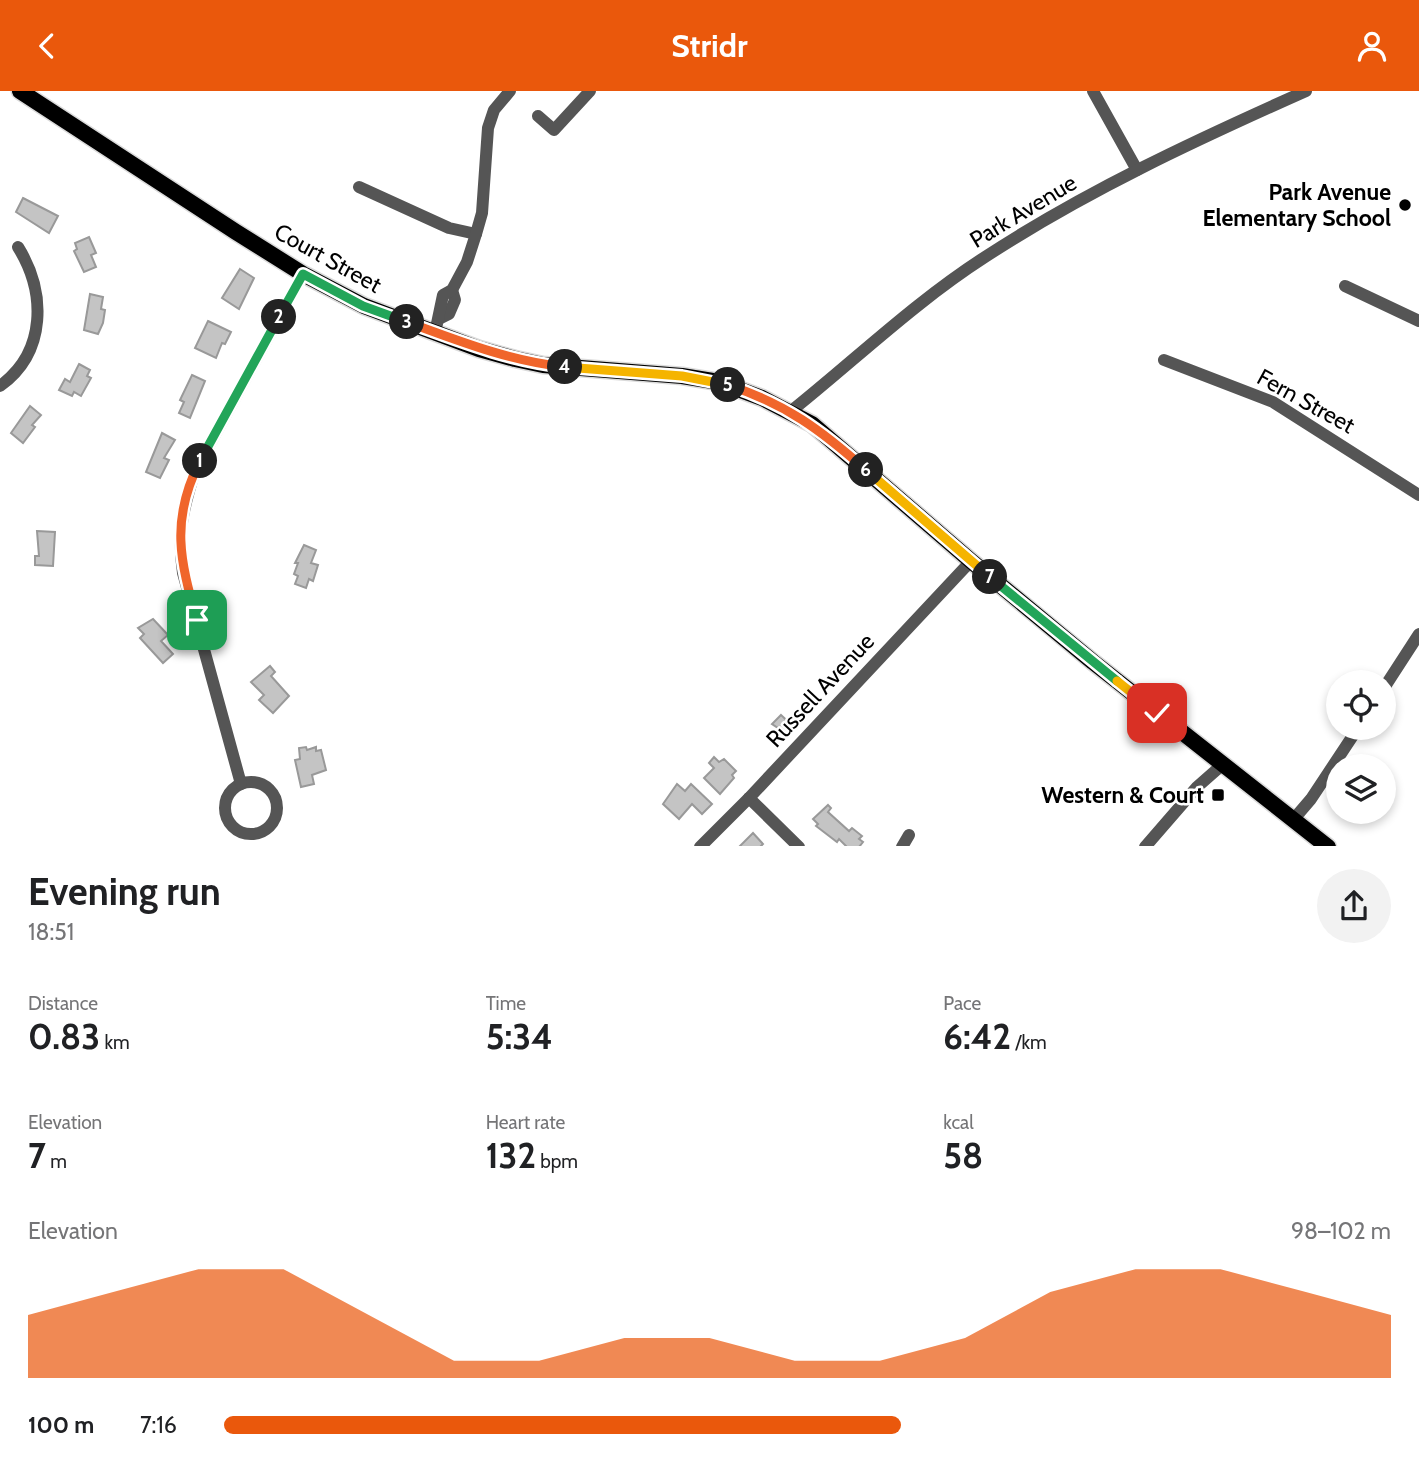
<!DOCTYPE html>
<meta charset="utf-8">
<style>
:root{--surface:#fff;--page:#f2f2f2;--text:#202124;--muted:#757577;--accent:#ea580c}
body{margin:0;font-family:Cabin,sans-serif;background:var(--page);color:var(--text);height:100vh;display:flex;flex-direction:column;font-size:26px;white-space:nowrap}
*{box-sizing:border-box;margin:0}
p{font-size:23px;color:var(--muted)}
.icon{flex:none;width:38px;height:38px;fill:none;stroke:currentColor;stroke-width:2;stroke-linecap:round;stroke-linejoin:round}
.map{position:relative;height:755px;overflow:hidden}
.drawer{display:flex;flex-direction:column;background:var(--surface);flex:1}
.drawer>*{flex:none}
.tools{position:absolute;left:1326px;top:579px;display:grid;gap:14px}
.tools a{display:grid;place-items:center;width:70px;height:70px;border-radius:50%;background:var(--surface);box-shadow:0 4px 10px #0003;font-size:35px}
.pin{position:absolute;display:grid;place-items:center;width:60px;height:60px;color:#fff;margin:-30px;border-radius:14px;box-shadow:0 4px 10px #0006}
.km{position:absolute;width:35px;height:35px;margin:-18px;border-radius:50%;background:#222;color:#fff;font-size:19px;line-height:35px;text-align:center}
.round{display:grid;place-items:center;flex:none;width:74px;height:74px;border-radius:37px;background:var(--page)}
.overview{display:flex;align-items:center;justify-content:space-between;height:119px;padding:0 28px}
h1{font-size:38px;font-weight:700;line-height:52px}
.figures{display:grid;grid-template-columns:repeat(3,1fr);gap:10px;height:119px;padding:7px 28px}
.figures div{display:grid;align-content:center}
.figures b{font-size:35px;font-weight:700}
.figures small{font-size:19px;font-weight:400}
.figures p{font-size:19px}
.chart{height:196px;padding:14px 28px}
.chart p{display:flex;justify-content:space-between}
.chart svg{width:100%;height:126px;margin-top:7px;fill:var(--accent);opacity:.7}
ul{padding:0 28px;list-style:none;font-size:23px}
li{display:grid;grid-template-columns:112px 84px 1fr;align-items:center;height:52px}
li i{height:18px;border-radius:9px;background:var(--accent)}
header{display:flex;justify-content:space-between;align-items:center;height:91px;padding:0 28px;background:var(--accent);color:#fff;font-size:32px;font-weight:700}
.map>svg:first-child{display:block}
</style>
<header><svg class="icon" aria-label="back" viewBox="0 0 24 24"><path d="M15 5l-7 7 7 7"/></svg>Stridr<svg class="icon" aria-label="person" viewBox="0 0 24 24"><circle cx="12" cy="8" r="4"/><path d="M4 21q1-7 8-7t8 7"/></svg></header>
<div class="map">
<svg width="1419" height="756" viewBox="0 0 1419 756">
<rect width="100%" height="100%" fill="#fff"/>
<!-- building -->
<g fill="#c4c4c4" stroke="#999" stroke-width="2">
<polygon points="23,107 58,125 49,142 16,121"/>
<polygon points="89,146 96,162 91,164 96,176 84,181 74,160 77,158 75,152"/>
<polygon points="240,178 254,187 239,218 222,207"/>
<polygon points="90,203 103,206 101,218 105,219 103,232 98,243 84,239"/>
<polygon points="208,230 231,241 225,253 222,252 216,267 195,257"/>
<polygon points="79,273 90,279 87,285 91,287 81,305 74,301 72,305 59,299 65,288 70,291"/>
<polygon points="192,284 205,290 190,327 179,322 184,311 180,309"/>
<polygon points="30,315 41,324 32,334 35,336 23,352 11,342"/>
<polygon points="162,342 175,349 164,367 169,369 160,387 146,381"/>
<polygon points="37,440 55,441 53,475 35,474 35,465 39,465"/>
<polygon points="304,454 316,459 311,472 318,474 313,490 309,488 306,497 295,493 298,485 294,483 298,472 295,472"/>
<polygon points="153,528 168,544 161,550 173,563 163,572 140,547 144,543 138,537"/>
<polygon points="270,575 275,581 271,585 289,605 273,622 259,609 264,604 251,591"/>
<polygon points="781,624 794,636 787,643 772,633"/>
<polygon points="306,656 307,659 316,656 316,660 321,659 326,679 312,684 314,693 301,696 295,669 300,668 299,657"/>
<polygon points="714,666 719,671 724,668 736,680 732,684 734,687 720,703 704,687 714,677 709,672"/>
<polygon points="677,693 685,700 691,693 712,713 702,723 692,713 679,728 663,713"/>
<polygon points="828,714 831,717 828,721 849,740 852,737 862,745 859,748 863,751 859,756 847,756 839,748 837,751 816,735 818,733 813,728"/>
<polygon points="753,742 763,753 760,756 739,756"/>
</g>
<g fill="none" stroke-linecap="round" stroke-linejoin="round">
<defs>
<polyline id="major" points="20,0 236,141 303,183 364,215 479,258 515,268 543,274 682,285 719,291 762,307 812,333 971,470 1093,571 1328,756"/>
</defs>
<!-- major casing -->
<use href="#major" stroke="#dbdbdb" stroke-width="19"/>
<!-- minor -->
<g stroke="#555" stroke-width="12">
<polyline points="1093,0 1137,79"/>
<polyline points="538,25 554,39 590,0"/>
<polyline points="359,96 449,137 476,143"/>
<polyline points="1345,195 1419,230"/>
<polyline points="439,228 449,223 455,209 452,199"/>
<polyline points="435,242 443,204 452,199 467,171 476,143 482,122 488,37 494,19 510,0"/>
<polyline points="1164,269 1273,311 1419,404"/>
<path d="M0,295C47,261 46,201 18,156"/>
<path d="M790,321C855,269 915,211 985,166C1086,100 1196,49 1306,0"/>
<polyline points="1384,597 1419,543"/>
<circle cx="251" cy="717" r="26"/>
<path d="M241,693L183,482C177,441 183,418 195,380L303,183"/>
<polyline points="749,707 799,756"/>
<polyline points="1293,729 1311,708 1358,637"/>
<polyline points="700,756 749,707 971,470"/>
<polyline points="902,756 909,744"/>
<polyline points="1145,756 1197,696 1222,674"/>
</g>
<!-- major -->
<use href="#major" stroke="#000" stroke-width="16"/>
</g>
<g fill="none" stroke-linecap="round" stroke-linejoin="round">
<defs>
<path id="split-1" d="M197,529C180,470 170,429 200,370"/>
<polyline id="split-2" points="200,370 279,226"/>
<polyline id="split-3" points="279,226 303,183 363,215 407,231"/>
<path id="split-4" d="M407,231C459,250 509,270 565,276"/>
<polyline id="split-5" points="565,276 682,285 728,294"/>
<path id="split-6" d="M728,294C786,313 821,339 866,379"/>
<polyline id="split-7" points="866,379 990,486"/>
<polyline id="split-8" points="990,486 1117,590"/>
<polyline id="split-9" points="1117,590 1157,622"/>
</defs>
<!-- split-1 casing -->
<use href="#split-1" stroke="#fff" stroke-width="14"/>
<!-- split-2 casing -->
<use href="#split-2" stroke="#fff" stroke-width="14"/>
<!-- split-3 casing -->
<use href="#split-3" stroke="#fff" stroke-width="14"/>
<!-- split-4 casing -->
<use href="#split-4" stroke="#fff" stroke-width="14"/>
<!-- split-5 casing -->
<use href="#split-5" stroke="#fff" stroke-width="14"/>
<!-- split-6 casing -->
<use href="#split-6" stroke="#fff" stroke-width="14"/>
<!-- split-7 casing -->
<use href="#split-7" stroke="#fff" stroke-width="14"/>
<!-- split-8 casing -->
<use href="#split-8" stroke="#fff" stroke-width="14"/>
<!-- split-9 casing -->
<use href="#split-9" stroke="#fff" stroke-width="14"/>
<!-- split-1 -->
<use href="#split-1" stroke="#f0652b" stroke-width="9"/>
<!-- split-2 -->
<use href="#split-2" stroke="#22a559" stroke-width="9"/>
<!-- split-3 -->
<use href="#split-3" stroke="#22a559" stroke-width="9"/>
<!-- split-4 -->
<use href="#split-4" stroke="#f0652b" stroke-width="9"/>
<!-- split-5 -->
<use href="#split-5" stroke="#f5b400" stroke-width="9"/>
<!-- split-6 -->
<use href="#split-6" stroke="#f0652b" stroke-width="9"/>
<!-- split-7 -->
<use href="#split-7" stroke="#f5b400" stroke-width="9"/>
<!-- split-8 -->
<use href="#split-8" stroke="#22a559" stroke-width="9"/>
<!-- split-9 -->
<use href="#split-9" stroke="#f5b400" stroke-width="9"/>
</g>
<!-- markers -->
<g fill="#000" stroke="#fff" stroke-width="2.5">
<circle cx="1405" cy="114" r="7"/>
<rect x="1211" y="697" width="14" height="14" rx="3.5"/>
</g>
<g text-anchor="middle" stroke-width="5" stroke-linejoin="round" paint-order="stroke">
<!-- poi labels -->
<g font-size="23" font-weight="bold" fill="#000" stroke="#fff" text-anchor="end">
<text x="1391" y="109">Park Avenue<tspan x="1391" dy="26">Elementary School</tspan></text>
<text x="1204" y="712">Western &amp; Court</text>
</g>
<!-- street labels -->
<g font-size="23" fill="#000" stroke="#fff">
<text transform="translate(1023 120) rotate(-31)" y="8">Park Avenue</text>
<text transform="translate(328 167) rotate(29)" y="8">Court Street</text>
<text transform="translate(1306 310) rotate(29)" y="8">Fern Street</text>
<text transform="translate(820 599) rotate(-47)" y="8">Russell Avenue</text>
</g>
</g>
</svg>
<div class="tools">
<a><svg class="icon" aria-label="locate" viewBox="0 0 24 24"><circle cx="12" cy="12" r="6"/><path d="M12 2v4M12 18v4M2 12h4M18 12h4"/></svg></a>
<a><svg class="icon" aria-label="layers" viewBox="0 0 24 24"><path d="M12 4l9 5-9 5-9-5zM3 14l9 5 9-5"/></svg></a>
</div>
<div class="pin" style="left:197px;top:529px;background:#1e9e55"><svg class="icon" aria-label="arrive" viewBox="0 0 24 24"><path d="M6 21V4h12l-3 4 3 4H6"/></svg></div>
<div class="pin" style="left:1157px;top:622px;background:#d93025"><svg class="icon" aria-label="check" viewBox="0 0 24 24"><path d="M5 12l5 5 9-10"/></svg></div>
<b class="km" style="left:200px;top:370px">1</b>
<b class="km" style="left:279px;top:226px">2</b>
<b class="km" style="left:407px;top:231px">3</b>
<b class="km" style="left:565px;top:276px">4</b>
<b class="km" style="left:728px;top:294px">5</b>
<b class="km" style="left:866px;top:379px">6</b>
<b class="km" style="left:990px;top:486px">7</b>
</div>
<section class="drawer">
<div class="overview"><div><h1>Evening run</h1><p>18:51</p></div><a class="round"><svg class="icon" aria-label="share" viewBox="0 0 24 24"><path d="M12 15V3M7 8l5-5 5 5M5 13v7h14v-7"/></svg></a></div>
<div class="figures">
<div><p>Distance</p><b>0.83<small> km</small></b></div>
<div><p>Time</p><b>5:34</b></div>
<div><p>Pace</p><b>6:42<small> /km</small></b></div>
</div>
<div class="figures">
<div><p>Elevation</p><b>7<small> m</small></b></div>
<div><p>Heart rate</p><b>132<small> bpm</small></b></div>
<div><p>kcal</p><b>58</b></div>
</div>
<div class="chart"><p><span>Elevation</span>98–102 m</p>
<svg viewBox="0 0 160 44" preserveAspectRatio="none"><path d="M0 44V22L10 14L20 6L30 6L40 22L50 38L60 38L70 30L80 30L90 38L100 38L110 30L120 14L130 6L140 6L150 14L160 22V44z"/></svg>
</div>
<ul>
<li><b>100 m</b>7:16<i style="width:58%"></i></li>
</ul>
</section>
